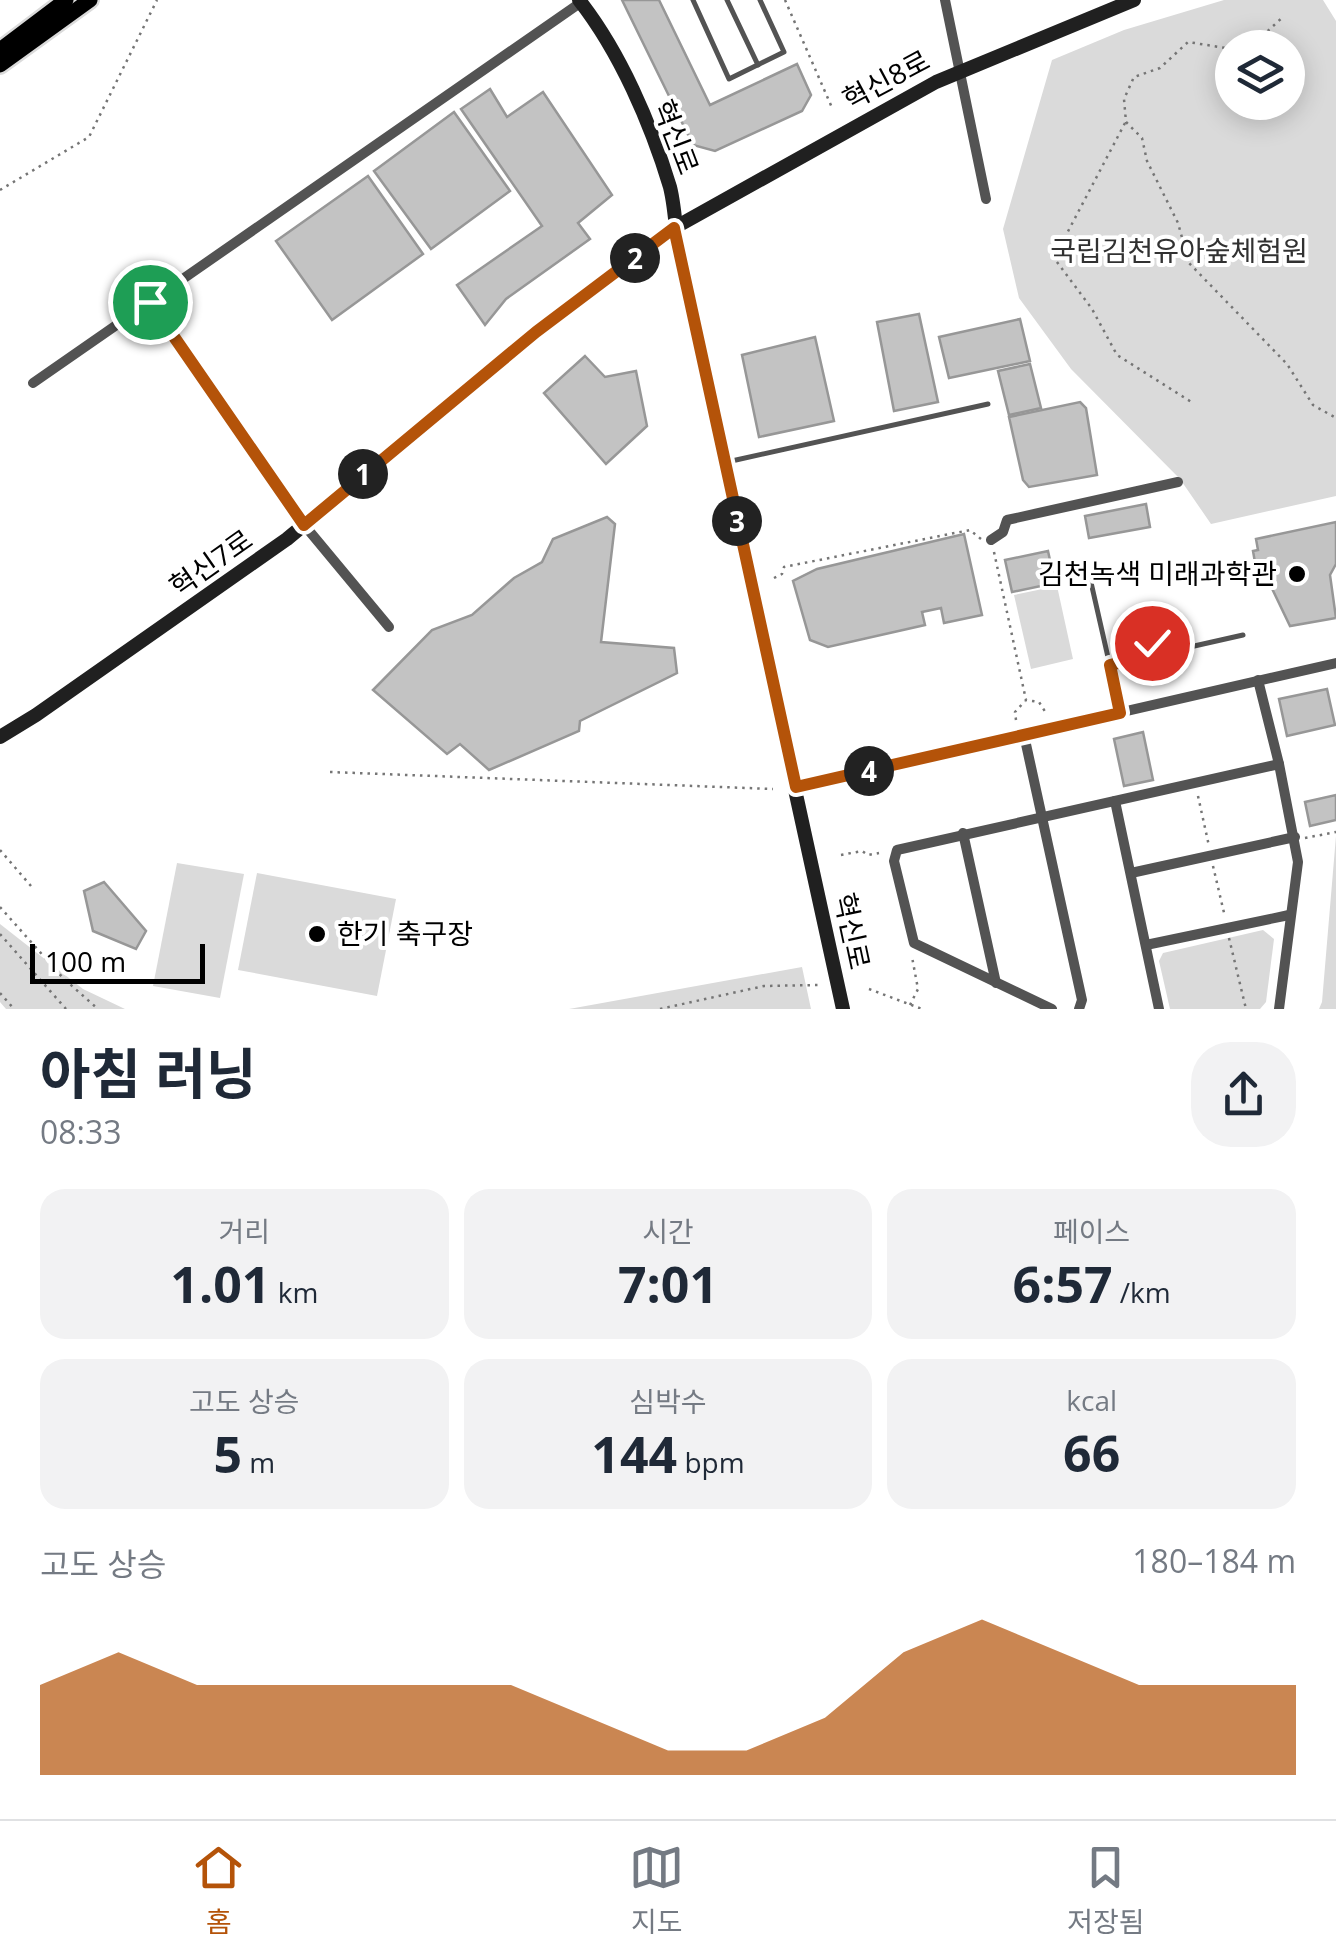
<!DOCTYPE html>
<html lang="ko">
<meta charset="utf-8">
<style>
:root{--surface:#fff;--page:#f2f2f3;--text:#1f2937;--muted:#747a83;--line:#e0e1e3;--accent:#b45309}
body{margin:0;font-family:"Open Sans","Noto Sans KR",sans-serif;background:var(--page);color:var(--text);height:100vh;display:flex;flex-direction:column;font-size:38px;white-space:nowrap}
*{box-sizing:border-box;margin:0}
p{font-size:32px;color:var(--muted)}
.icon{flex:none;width:55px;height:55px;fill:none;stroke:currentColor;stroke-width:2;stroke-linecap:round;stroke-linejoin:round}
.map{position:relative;height:1009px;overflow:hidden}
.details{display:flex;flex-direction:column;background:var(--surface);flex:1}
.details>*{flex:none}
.controls{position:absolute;left:1215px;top:30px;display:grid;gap:20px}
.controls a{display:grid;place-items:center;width:90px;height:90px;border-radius:50%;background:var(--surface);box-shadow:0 5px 25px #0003;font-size:50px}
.scale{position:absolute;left:30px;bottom:25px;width:175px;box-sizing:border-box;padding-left:10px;border:5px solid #000;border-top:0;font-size:28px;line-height:35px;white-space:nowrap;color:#000;-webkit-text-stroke:8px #fff;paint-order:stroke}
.pin{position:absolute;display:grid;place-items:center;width:85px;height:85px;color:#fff;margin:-42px;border:5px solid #fff;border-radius:50%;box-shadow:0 2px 10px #0007}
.km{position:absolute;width:50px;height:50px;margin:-25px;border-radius:50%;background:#222;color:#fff;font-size:28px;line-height:50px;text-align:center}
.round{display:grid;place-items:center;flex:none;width:105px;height:105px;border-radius:40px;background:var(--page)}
.head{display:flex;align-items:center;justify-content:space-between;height:170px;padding:0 40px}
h1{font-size:55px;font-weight:700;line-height:75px}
.metrics{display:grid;grid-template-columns:repeat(3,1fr);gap:15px;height:170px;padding:10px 40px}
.metrics div{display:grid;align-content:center;border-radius:25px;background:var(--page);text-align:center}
.metrics b{font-size:50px;font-weight:700}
.metrics small{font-size:28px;font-weight:400}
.metrics p{font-size:28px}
.chart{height:280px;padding:20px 40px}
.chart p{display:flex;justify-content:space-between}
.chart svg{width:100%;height:180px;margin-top:10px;fill:var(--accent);opacity:.7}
.tab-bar{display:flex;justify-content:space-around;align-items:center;height:140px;border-top:2px solid var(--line);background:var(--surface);font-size:28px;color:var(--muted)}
.tab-bar a{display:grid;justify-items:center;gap:5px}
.tab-bar .active{color:var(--accent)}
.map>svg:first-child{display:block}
</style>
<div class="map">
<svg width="1336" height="1009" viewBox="0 0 1336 1009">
<rect width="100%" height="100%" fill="#fff"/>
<!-- green -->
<g fill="#dadada" fill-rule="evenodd">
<path d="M1224,0H1323L1336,21V496L1211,524L1180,479L1071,369L1019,298L1003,229L1052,60L1124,30ZM1232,48H1288V102H1232Z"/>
<polygon points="1057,586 1073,659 1031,669 1014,595"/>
<polygon points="1336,836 1336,1009 1319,1009 1322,1002"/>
<polygon points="177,863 244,874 220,998 153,986"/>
<polygon points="257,873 396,899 377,996 238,970"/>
<polygon points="0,924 83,989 125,1009 6,1009 0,1002"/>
<polygon points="1263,930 1274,939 1266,1002 1260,1009 1170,1009 1159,961 1163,953"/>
<polygon points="802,967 811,1009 569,1009"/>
</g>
<!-- building -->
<g fill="#c3c3c3" stroke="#979797" stroke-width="2.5">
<polygon points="622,0 659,0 710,105 797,64 811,95 802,111 715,151 693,145"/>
<polygon points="490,89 507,117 543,92 612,195 578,223 590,239 506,299 485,325 457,285 542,226 461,109"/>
<polygon points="454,112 510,191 431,249 374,171"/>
<polygon points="368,176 423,254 332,320 276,241"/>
<polygon points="919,314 938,402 894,411 877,322"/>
<polygon points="1020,319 1030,361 949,378 939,337"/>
<polygon points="815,337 834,421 759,437 742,355"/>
<polygon points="585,356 605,377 636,371 647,426 606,464 544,393"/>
<polygon points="1030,364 1041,408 1009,415 998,371"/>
<polygon points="1080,402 1086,408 1097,475 1029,487 1023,480 1009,417"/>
<polygon points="1146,504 1150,527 1089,538 1085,516"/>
<polygon points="607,517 615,524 601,642 674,648 677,673 580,721 579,731 489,770 460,744 447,754 373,690 432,630 472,615 514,578 542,562 553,539"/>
<polygon points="1336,522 1336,564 1330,575 1336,618 1290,626 1264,572 1257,574 1253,551 1258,550 1256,539"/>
<polygon points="964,534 982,615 944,623 941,608 922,612 925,625 828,647 810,640 793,581 817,569"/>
<polygon points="1048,551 1055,583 1012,592 1005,560"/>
<polygon points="1327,689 1335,725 1287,736 1279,699"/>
<polygon points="1143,732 1153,780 1124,786 1114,739"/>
<polygon points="1336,795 1336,820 1310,826 1305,802"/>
<polygon points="104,882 146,931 136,949 93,931 84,891"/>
</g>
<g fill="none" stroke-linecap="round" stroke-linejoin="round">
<defs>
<g id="primary">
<polyline points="0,50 66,0"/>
<polyline points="0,65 90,0"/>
</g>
</defs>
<!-- primary casing -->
<use href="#primary" stroke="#dbdbdb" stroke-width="20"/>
<!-- path -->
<g stroke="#757575" stroke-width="2.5" stroke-dasharray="2.5 5" stroke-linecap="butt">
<polyline points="785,0 833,110"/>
<polyline points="1243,48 1260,38 1284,16"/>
<polyline points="1232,49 1188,42 1160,68 1134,77 1124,99 1126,122 1142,138 1147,161 1178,223 1189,263 1287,364 1313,405 1336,418"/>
<polyline points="1125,123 1054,258 1092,309 1117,355 1193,403"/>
<polyline points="0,190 89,137 157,0"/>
<polyline points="994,552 1026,700 1039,702 1046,713"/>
<polyline points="774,578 782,574 784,567 970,530 981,539"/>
<polyline points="1016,720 1015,712 1025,701"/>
<polyline points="330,772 773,789"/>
<polyline points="1198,796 1209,846"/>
<polyline points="1305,838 1336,832"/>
<polyline points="0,850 31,886"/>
<polyline points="841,855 862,851 868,855 879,853"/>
<polyline points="1213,866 1225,917"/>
<polyline points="0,907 63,978 98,1009"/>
<polyline points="0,934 66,1009"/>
<polyline points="1229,938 1246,1009"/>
<polyline points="869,989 922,1009"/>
<polyline points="0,993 14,1009"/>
<polyline points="910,1005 918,989 912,957"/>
<polyline points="660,1009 764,986 818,985"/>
</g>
<!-- lane -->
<g stroke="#535353" stroke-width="5">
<polyline points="693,0 729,79 784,52 760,0"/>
<polyline points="727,0 758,65"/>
<polyline points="727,462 988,404"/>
<polyline points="1147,657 1152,650 1152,630 1160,624 1176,628 1179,641 1176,648"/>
<polyline points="1110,665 1243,635"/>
<polyline points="1120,710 1090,578 1131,570"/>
</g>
<!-- street -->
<g stroke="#535353" stroke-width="10">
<polyline points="945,0 986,199"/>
<polyline points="150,302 281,497 389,627"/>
<polyline points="33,383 583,1"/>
<polyline points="991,540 1003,532 1007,520 1178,482"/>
<polyline points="1258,680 1279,764"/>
<polyline points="1024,735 1082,1000 1079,1009"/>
<polyline points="796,787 1336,663"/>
<polyline points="1115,801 1159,1009"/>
<polyline points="963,833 996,983"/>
<polyline points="1131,873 1295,837"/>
<polyline points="1146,945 1289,915"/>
<polyline points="1052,1009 914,943 894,861 897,850 1279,764 1298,862 1279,1009"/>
</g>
<!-- secondary -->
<g stroke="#202020" stroke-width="14">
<path d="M579,0C620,52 651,124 670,187C676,211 676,239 680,264L843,1009"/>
<polyline points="0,737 36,715 287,539 536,332 674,228 936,82 1134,0"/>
</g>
<!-- primary -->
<use href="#primary" stroke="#000" stroke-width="15"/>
</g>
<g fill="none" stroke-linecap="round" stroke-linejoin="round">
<defs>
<polyline id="route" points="150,302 304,525 536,332 674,228 796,787 1120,713 1110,665 1147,656 1152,643"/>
</defs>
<!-- route casing -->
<use href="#route" stroke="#fff" stroke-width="20"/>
<!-- route -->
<use href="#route" stroke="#b45309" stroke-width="12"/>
</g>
<!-- markers -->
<g fill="#000" stroke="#fff" stroke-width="4">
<circle cx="1297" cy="574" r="10"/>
<circle cx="317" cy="934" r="10"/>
</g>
<g text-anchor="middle" stroke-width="8" stroke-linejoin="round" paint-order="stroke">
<!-- street labels -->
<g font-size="28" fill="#000" stroke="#fff">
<text transform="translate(886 80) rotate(-28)" y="10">혁신8로</text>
<text transform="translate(676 137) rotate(69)" y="10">혁신로</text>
<text transform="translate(211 563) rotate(-35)" y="10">혁신7로</text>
<text transform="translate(852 931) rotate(78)" y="10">혁신로</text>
</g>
<!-- park labels -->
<g font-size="28" fill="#313131" stroke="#fff">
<text x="1179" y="261">국립김천유아숲체험원</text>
</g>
<!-- poi labels -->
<g font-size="28" fill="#000" stroke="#fff" text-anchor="end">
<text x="1277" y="584">김천녹색 미래과학관</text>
<text x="337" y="944" text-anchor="start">한기 축구장</text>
</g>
</g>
</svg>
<div class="controls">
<a><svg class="icon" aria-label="layers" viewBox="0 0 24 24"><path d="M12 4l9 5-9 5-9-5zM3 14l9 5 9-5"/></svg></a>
</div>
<div class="scale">100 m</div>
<div class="pin" style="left:150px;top:302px;background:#1e9e55"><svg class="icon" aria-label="arrive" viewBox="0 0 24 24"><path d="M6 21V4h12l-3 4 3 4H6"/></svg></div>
<div class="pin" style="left:1152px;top:643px;background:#d93025"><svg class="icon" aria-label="check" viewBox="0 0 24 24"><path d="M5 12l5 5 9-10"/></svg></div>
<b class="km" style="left:363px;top:474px">1</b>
<b class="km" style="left:635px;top:258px">2</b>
<b class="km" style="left:737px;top:521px">3</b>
<b class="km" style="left:869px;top:771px">4</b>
</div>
<section class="details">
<div class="head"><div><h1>아침 러닝</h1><p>08:33</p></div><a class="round"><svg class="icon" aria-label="share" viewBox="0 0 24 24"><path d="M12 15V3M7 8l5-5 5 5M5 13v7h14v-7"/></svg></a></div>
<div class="metrics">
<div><p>거리</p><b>1.01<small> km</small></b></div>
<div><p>시간</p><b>7:01</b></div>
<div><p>페이스</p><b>6:57<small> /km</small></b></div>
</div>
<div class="metrics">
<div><p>고도 상승</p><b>5<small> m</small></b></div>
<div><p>심박수</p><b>144<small> bpm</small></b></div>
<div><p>kcal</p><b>66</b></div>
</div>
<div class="chart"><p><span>고도 상승</span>180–184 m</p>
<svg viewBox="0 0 160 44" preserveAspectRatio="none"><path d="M0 44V22L10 14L20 22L30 22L40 22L50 22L60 22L70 30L80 38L90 38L100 30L110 14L120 6L130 14L140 22L150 22L160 22V44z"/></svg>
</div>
</section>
<nav class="tab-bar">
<a class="active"><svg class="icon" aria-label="home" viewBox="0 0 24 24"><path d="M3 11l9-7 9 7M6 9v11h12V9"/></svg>홈</a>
<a><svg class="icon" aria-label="map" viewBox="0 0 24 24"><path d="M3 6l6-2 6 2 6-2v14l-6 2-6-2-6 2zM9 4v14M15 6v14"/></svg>지도</a>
<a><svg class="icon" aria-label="saved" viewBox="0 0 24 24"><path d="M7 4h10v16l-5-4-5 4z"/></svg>저장됨</a>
</nav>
